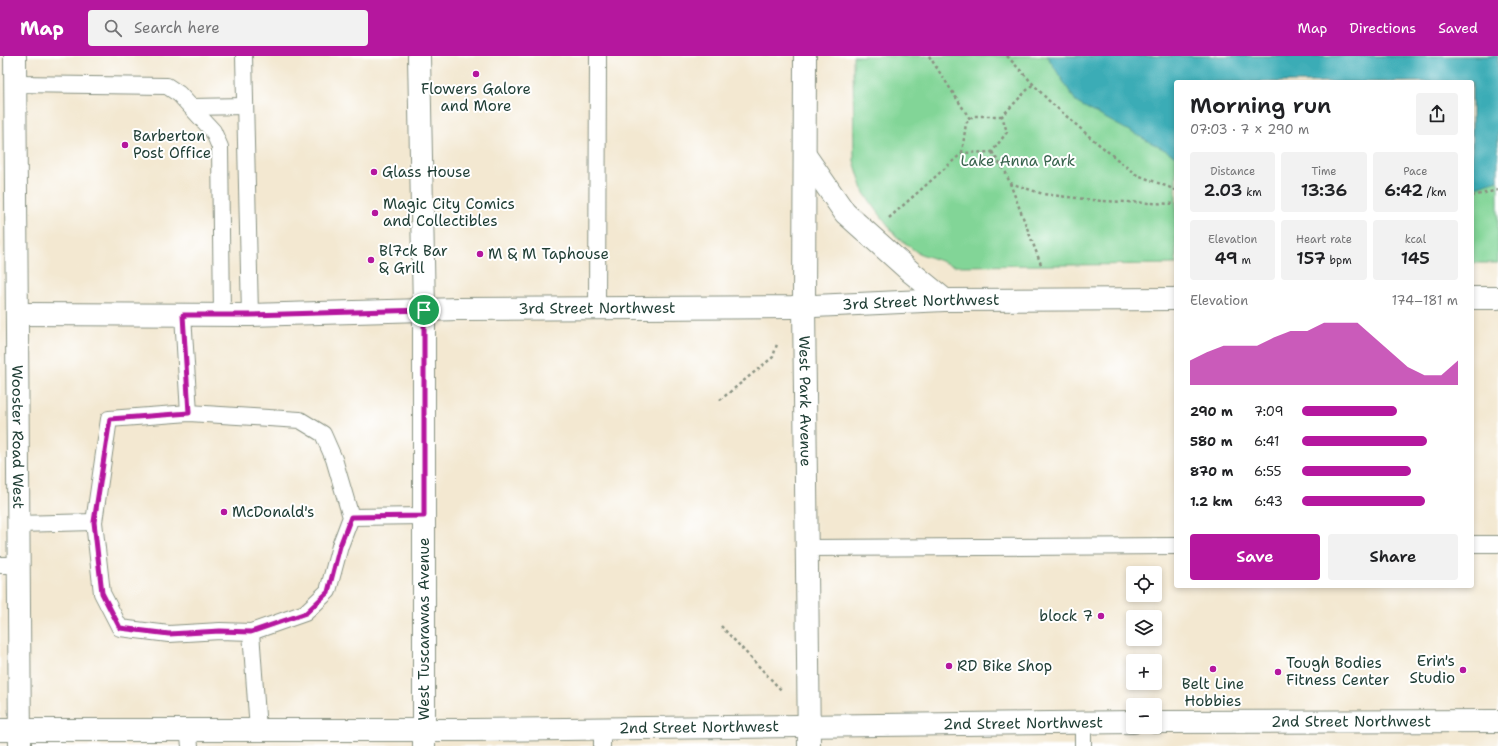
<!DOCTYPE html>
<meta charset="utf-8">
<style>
:root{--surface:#fff;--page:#f2f2f2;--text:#202124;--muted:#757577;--accent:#b5179e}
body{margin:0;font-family:"Shantell Sans",sans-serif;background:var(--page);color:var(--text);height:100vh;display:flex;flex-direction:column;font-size:15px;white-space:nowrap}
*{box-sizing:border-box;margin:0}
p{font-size:13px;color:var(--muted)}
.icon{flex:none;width:22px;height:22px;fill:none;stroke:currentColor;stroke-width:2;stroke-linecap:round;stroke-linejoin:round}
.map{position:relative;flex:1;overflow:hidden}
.panel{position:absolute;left:1174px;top:24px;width:300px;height:508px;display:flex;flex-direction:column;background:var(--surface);border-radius:4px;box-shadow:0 2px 6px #0003}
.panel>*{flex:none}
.tools{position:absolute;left:1126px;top:510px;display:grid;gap:8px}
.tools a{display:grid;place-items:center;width:36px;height:36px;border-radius:4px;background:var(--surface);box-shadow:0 2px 6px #0003;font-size:20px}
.pin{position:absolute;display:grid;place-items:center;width:34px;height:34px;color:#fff;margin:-17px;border:2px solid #fff;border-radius:50%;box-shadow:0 1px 4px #0007}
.round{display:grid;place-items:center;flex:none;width:42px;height:42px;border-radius:4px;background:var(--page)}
.head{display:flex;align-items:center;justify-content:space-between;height:68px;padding:0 16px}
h1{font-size:22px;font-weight:600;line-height:30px}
.stats{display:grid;grid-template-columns:repeat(3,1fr);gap:6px;height:68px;padding:4px 16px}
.stats div{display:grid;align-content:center;border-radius:4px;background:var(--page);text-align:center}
.stats b{font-size:17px;font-weight:600}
.stats small{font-size:11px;font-weight:400}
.stats p{font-size:11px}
.chart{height:112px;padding:8px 16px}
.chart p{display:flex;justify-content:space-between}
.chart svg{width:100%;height:72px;margin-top:4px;fill:var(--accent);opacity:.7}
.cta{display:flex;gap:8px;margin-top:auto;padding:8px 16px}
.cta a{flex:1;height:46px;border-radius:4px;background:var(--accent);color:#fff;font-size:16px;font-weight:600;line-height:46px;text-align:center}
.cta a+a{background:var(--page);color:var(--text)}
ul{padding:0 16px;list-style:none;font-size:13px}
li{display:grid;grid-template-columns:64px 48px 1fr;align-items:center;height:30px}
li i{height:10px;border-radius:5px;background:var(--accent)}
header{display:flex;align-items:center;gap:24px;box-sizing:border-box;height:56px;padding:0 20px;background:var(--accent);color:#fff}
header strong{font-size:19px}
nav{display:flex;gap:22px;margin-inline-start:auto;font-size:14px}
.search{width:280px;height:36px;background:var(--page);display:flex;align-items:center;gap:10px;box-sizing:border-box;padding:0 14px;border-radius:4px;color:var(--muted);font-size:15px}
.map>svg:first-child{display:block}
</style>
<header>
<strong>Map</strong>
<div class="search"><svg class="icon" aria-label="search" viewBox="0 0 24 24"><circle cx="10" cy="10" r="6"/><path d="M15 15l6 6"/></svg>Search here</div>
<nav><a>Map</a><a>Directions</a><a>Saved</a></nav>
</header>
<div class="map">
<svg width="1498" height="690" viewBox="0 0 1498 690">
<rect width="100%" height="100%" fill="#fff"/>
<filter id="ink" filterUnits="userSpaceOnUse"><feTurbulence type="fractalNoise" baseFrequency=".025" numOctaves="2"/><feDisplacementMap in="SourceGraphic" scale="8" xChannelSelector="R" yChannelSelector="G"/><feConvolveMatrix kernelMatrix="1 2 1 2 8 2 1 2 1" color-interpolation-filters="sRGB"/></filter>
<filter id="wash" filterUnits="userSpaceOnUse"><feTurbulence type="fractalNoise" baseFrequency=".012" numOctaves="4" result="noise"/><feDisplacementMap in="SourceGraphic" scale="16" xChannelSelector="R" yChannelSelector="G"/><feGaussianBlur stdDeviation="0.9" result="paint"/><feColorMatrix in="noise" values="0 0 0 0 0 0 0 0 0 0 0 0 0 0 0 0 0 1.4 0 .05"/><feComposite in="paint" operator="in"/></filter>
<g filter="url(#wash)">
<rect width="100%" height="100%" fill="#f3e8d1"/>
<!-- green -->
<polygon fill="#82d597" stroke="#508966" points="853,0 1498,0 1498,207 1472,207 1472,26 1176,26 1176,208 955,210 918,197 896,180 864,137 854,105"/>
<!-- water -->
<polygon fill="#3bacb6" stroke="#2d7475" points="1047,0 1498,0 1498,124 1472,132 1472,26 1176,26 1176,100 1077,47"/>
</g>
<g filter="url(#ink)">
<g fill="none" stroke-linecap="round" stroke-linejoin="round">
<defs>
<g id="lane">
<polyline points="244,0 250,259"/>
<polyline points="15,28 167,30 179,38 213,75 220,91 222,259"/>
<polyline points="192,51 245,50"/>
<polyline points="597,253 598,0"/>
<polyline points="183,259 189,357"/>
<polygon points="189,357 300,364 323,378 334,403 351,461 340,490 328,535 305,557 251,576 220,575 169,578 120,572 102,537 94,466 109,363"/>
<polyline points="351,461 424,460"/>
<polyline points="18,468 94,466"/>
<polyline points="1472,488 1498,488"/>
<polyline points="807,492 1176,490"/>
<polyline points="0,509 19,509"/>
<polyline points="251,576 258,674"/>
<polyline points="602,673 602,690"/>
<polyline points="188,674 190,690"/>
<polyline points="1083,690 1083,667"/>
</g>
<g id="street">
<polyline points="419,0 424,254 424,690"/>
<path id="s1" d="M805,0L804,250L809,690"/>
<polyline points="805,99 845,157 912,217 945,244"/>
<polyline points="1472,242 1498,242"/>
<path id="s2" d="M17,258L250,259L458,253L792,251L945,244L1176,243"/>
</g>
<g id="secondary">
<path id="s3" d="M15,0L20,690"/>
<path id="s4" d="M1155,666L1498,665"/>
<path id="s5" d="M0,674H473L1133,666"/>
</g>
</defs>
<!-- lane casing -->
<use href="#lane" stroke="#899282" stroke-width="18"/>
<!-- street casing -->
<use href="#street" stroke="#899282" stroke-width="24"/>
<!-- secondary casing -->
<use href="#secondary" stroke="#899282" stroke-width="24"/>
<!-- path -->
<g stroke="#899282" stroke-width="2.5" stroke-dasharray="3 3" stroke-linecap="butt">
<polyline points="929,0 970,63"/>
<polyline points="1007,0 1048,44 1090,81 1135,118 1176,134"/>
<polyline points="992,96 1006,117 1042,211"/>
<polyline points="962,97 966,67 973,60 1002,60"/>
<polyline points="1010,127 1043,138 1101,145 1176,148"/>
<polyline points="1472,140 1498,134"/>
<polyline points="889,162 962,97 992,96 1007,76 1002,60 1033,28"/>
<polyline points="720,344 773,301 777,288"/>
<polyline points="721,570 782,635"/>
</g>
<!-- lane -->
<use href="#lane" stroke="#fff" stroke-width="16"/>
<!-- street -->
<use href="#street" stroke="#fff" stroke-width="22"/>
<!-- secondary -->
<use href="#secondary" stroke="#fff" stroke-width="22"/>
</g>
</g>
<g fill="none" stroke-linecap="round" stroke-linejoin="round" filter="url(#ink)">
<defs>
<polygon id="route" points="424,254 424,460 351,461 340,490 328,536 306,557 251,576 220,575 169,578 120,572 102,537 94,466 110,363 189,357 183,259 250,259"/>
</defs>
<!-- route casing -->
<use href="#route" stroke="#fff" stroke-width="8"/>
<!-- route -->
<use href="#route" stroke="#b5179e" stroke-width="5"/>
</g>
<!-- markers -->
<g fill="#b5179e" stroke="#fff" stroke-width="1.5">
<circle cx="476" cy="18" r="4"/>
<circle cx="125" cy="89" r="4"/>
<circle cx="374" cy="116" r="4"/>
<circle cx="375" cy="157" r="4"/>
<circle cx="480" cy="198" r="4"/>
<circle cx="371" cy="204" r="4"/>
<circle cx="224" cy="456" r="4"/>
<circle cx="1101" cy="560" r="4"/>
<circle cx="949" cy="610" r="4"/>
<circle cx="1213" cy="613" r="4"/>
<circle cx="1463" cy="614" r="4"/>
<circle cx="1278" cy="616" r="4"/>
</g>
<g text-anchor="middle" stroke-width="4" stroke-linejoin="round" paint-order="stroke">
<!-- poi labels -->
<g font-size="15" fill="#1f3d34" stroke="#fff" text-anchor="start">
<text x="476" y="38" text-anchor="middle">Flowers Galore<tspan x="476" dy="17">and More</tspan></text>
<text x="133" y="85">Barberton<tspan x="133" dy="17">Post Office</tspan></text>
<text x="382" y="121">Glass House</text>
<text x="383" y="153">Magic City Comics<tspan x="383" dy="17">and Collectibles</tspan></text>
<text x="379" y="200">Bl7ck Bar<tspan x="379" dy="17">&amp; Grill</tspan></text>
<text x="488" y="203">M &amp; M Taphouse</text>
<text x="232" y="461">McDonald's</text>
<text x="1093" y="565" text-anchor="end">block 7</text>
<text x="1455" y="610" text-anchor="end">Erin's<tspan x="1455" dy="17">Studio</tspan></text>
<text x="1286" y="612">Tough Bodies<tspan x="1286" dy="17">Fitness Center</tspan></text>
<text x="957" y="615">RD Bike Shop</text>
<text x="1213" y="633" text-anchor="middle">Belt Line<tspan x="1213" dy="17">Hobbies</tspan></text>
</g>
<!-- park labels -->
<g font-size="15" fill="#38634d" stroke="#fff">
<text x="1018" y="110">Lake Anna Park</text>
</g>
<!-- street labels -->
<g font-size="15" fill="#1f3d34" stroke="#fff">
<text dy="5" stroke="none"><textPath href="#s2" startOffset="904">3rd Street Northwest</textPath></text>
<text dy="5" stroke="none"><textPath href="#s2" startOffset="580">3rd Street Northwest</textPath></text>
<text dy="5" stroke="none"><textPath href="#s1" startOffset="345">West Park Avenue</textPath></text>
<text dy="5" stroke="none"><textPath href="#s3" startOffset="381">Wooster Road West</textPath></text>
<text transform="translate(424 573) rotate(-90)" y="5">West Tuscarawas Avenue</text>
<text dy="5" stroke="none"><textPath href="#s4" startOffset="196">2nd Street Northwest</textPath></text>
<text dy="5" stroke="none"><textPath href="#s5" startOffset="1023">2nd Street Northwest</textPath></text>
<text dy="5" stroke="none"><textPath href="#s5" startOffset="699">2nd Street Northwest</textPath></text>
</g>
</g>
</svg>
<div class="tools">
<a><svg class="icon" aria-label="locate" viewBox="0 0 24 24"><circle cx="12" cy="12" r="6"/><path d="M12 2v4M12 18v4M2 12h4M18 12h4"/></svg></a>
<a><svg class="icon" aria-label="layers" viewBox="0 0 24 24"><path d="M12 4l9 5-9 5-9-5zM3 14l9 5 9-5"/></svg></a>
<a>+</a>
<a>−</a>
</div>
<div class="pin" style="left:424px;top:254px;background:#1e9e55"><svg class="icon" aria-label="arrive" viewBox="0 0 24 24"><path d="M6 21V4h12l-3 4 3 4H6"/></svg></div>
<section class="panel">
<div class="head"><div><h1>Morning run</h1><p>07:03 · 7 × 290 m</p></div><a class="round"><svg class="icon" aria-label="share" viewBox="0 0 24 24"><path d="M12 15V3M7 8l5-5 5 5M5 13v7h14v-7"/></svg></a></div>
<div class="stats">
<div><p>Distance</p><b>2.03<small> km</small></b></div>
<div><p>Time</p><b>13:36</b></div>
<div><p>Pace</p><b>6:42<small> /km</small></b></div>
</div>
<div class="stats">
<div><p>Elevation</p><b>49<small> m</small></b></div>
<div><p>Heart rate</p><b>157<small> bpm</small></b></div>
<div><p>kcal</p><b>145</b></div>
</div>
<div class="chart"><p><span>Elevation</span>174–181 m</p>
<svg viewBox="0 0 160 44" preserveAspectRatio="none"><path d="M0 44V29L10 24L20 20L30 20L40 20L50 15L60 11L70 11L80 6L90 6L100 6L110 15L120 24L130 33L140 38L150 38L160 29V44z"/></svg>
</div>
<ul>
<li><b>290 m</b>7:09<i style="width:61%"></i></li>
<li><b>580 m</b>6:41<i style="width:80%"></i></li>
<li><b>870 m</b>6:55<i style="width:70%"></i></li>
<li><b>1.2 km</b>6:43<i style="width:79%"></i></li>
</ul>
<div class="cta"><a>Save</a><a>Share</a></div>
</section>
</div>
